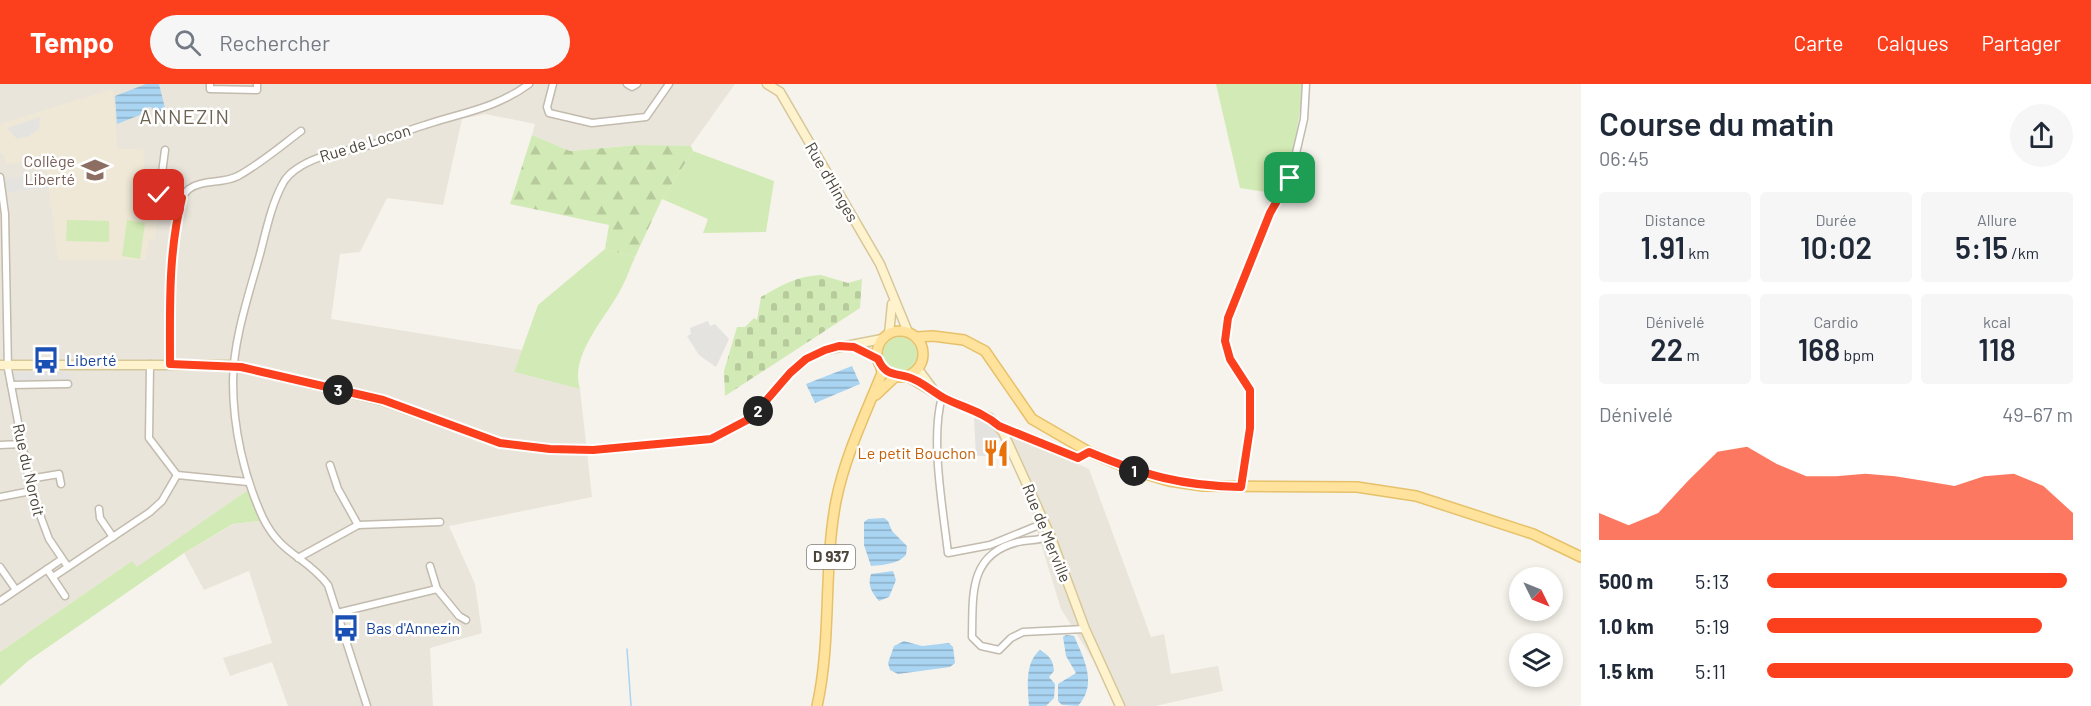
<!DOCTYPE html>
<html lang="fr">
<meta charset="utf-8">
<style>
:root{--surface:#fff;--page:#f6f6f7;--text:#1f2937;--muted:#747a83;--accent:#fc3f1d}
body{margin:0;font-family:Barlow,sans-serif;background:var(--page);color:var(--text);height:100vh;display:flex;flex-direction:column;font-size:22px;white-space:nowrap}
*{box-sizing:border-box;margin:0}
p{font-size:20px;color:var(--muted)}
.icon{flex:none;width:33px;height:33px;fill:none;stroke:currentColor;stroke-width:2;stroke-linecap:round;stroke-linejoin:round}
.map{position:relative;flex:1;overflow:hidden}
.sheet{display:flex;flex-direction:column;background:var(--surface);width:510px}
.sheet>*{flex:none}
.needle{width:39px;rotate:133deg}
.buttons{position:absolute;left:1509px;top:483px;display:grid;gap:12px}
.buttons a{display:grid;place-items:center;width:54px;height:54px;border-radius:50%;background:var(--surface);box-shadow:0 3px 9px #0003;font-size:30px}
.pin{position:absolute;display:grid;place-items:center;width:51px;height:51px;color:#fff;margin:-26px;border-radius:12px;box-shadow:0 3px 9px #0006}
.km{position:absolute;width:30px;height:30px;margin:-15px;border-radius:50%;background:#222;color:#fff;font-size:16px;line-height:30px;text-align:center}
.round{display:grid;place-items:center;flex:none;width:63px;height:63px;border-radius:32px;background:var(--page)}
.headline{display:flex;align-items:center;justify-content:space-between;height:102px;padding:0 18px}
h1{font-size:33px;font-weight:600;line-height:45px}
.metrics{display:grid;grid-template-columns:repeat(3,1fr);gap:9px;height:102px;padding:6px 18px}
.metrics div{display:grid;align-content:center;border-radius:6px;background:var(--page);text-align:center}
.metrics b{font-size:30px;font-weight:600}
.metrics small{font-size:16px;font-weight:400}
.metrics p{font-size:16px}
.chart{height:168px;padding:12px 18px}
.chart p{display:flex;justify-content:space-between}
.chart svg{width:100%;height:108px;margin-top:6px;fill:var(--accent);opacity:.7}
ul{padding:0 18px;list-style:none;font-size:20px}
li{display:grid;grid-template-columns:96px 72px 1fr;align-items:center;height:45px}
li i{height:15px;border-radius:8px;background:var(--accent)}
header{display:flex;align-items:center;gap:36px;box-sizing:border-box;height:84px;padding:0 30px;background:var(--accent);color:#fff}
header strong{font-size:28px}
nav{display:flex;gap:33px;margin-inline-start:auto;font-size:21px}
.search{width:420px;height:54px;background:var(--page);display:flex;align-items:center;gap:15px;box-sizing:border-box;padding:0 21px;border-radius:33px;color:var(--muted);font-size:22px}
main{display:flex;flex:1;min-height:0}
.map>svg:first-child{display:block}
</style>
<header>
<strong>Tempo</strong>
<div class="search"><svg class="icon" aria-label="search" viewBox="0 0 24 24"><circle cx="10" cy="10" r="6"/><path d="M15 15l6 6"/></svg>Rechercher</div>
<nav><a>Carte</a><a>Calques</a><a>Partager</a></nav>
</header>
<main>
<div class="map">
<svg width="1581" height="622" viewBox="0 0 1581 622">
<defs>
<pattern id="forest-firs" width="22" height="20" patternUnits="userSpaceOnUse" patternTransform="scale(1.5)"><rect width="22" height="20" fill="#d2eab5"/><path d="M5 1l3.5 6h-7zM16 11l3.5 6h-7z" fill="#b6ca9c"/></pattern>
<pattern id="cemetery-stones" width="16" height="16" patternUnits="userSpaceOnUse" patternTransform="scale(1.5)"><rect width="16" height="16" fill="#d2eab5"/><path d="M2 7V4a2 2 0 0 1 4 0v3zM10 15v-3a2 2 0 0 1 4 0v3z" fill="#b6ca9c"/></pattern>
<pattern id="water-rules" width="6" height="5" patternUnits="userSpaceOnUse" patternTransform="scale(1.5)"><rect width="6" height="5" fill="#a9d4f2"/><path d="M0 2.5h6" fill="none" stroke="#8caec5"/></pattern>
</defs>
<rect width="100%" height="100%" fill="#f6f3ec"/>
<!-- residential -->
<g fill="#eae5da">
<polygon points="0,0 735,0 690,63 635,61 570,67 532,51 535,40 485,30 462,35 443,121 387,114 360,168 340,170 331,235 522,266 514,288 580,305 592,413 449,442 475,500 482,549 430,564 433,622 288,622 272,578 230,592 223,574 272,559 249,487 204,506 184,469 234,440 258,437 248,406 137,484 132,477 0,568"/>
<polygon points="1007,348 1089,385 1151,553 1164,550 1171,590 1218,582 1223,607 1155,622 1122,622 1061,525"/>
</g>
<!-- education -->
<polygon fill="#efe8d6" points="113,5 117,65 143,65 146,112 156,111 155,119 159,121 155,156 149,155 146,176 58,176 45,75 6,80 4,71 0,69 0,40"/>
<!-- grass -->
<g fill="#d2eab5">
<polygon points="1216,0 1304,0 1294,65 1278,110 1240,104"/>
<polygon points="693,67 774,97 766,148 703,149 708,135 662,115"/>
<polygon points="67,136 109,137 109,158 66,157"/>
<polygon points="127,136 145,139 140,175 122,172"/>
<path d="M605,165L635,173C630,183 627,194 622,203C607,233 569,270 580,305L514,288L538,221Z"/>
<circle cx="900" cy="270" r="17"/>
<polygon points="248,406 259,437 233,440 184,469 28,577 0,602 0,568 132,477 137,483"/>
</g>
<!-- forest -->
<polygon fill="url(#forest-firs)" points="532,51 570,67 637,61 691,62 693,67 662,115 635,173 605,165 609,141 510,120"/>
<!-- cemetery -->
<path fill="url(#cemetery-stones)" d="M821,191L848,199L862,195L860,224L725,312L724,287L737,243H745L754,234L757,236L761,213C782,201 797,192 821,191Z"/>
<!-- parking -->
<g fill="#e5e3e0">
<polygon points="40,33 39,45 29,52 17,55 7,44"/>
<polygon points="47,91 49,104 7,108 5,95"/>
<polygon points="708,237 710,242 715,240 729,255 716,283 699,271 687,252 691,250 690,244"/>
<polygon points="58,287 70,290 73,302 15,304 12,288"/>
<polygon points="978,327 1007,354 992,356 992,372 976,372 974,333"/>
</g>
<!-- water -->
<g fill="url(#water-rules)">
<polygon points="146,0 159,0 167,32 156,32 151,23 148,23 145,29 117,40 115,12"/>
<polygon points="852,282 860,300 815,319 806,300"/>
<path d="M884,434L888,437L892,447L907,462L906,471C898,480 883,481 871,482L864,461V438L868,435Z"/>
<path d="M893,487L896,496L889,513L879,517C872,509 867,501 871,490Z"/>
<path d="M1066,551L1074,552C1084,575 1098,600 1078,622L1062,621L1058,617V600L1076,589L1066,572L1063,553Z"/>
<polygon points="904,557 922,562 949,559 953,563 955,579 950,583 898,590 890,586 888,579 894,562"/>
<path d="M1040,566C1050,572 1053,576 1054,587L1049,593L1055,600L1054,614L1046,622H1029C1028,604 1024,579 1040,566Z"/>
</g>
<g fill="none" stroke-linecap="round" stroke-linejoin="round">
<!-- stream -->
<polyline stroke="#a9d4f2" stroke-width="1.5" points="627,565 631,622"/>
<defs>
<g id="street">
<polyline points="210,0 210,5 257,6 257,0"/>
<polyline points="553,0 547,23 549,29 592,39 646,33 669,0"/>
<polyline points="627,0 632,3 637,0"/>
<polyline points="165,66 159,112 181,114"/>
<polyline points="0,93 5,130 8,285 31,407 49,455 68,483 150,428 162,417 177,391"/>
<polyline points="150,280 149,354 177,391 248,398"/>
<path d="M170,280C169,250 166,121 189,105C203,95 223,100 238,92C260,80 281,62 301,47"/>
<polyline points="11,301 68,300"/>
<path d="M942,313C930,355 943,425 948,469L990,461L1044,439"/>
<polyline points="1000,342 1078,374 1089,368"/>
<polyline points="0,361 22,360"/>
<polyline points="330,381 338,405 358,441"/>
<polyline points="29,395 59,390 61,400"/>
<polyline points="1241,403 1250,344 1250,306 1230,275 1225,257 1228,234 1270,129 1290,95 1304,35 1306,0"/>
<polyline points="0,413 31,407"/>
<polyline points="99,425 100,434 113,453"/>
<path d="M1050,451C1039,458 1030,455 1018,458C968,470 973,512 972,553L981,562L999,566L1011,554L1023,548L1085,545"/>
<polyline points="298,474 358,441 440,438"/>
<polyline points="430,482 437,505 459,532 466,536"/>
<polyline points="0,483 16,506"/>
<polyline points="47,485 65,512"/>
<polyline points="53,493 68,483"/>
<polyline points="0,517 62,475"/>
<polyline points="337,529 437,505"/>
<path d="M367,622L328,501C306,472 281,471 263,434C244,393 233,344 233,298C233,256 249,210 260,170C266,147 271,122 282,101C286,92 293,87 301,82C324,68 348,68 374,60C391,54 407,46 425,41C461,29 497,24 529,0"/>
</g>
<g id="secondary">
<polyline points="767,0 780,8 880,180 908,248"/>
<polyline points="889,250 892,220"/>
<polyline points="852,263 862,265 878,275"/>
<polyline points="0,281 234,281 383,317 500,359 550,365 593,366 711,355 751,334 790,289 806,275 825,266 882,255"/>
<polyline points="918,285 932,304"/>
<polyline points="906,292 942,313 990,334 1003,348 1050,451 1085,545 1120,622"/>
</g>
<g id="primary">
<circle cx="900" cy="270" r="23"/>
<polyline points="917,253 933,252 964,256 985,267 1032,335 1089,368 1132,386 1169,397 1203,402 1357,403 1416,412 1533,450 1581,473"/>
<polyline points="876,311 896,292"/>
<path d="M817,622C832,555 823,485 836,417C845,372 865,331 882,289L881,283"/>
</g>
</defs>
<!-- street casing -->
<use href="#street" stroke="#c2bbae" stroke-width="9"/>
<!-- secondary casing -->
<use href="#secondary" stroke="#d6c79b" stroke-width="11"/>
<!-- primary casing -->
<use href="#primary" stroke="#e6c16a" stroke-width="12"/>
<!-- street -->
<use href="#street" stroke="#fff" stroke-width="6"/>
<!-- secondary -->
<use href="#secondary" stroke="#fff3cd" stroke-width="8"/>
<!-- primary -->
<use href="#primary" stroke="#ffe39c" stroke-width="9"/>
</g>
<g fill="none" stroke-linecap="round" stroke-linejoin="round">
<defs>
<path id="route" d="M159,111L182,114C168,168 170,225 170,280L241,283L383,316L500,359L550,365L593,366L711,355L751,334L790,289L806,275L825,266L839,262L854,263L878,275C885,291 893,289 908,293C920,296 933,308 944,314C964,324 983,328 999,342L1078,374L1089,368C1144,391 1181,402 1241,403L1250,344V306L1230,275L1225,257L1228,234L1270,129L1290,94"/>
</defs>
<!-- route casing -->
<use href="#route" stroke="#fff" stroke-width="12"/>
<!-- route -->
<use href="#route" stroke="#fc3f1d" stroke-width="8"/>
</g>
<!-- icons -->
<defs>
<symbol id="school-bare" viewBox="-9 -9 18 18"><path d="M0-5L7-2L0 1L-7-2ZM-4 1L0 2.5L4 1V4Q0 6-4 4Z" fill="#8d6e63" stroke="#fff" stroke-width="2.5" paint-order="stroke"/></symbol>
<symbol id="bus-bare" viewBox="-9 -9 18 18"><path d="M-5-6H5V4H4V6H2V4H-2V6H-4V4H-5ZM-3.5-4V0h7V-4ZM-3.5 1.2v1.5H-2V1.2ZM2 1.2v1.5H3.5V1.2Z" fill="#1a4fb4" stroke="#fff" stroke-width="2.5" paint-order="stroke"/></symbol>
<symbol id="restaurant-bare" viewBox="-9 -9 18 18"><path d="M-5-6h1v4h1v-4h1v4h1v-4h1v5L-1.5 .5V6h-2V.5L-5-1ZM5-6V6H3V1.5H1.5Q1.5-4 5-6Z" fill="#e8710a" stroke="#fff" stroke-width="2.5" paint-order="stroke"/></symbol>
</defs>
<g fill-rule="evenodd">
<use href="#school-bare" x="76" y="67" width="38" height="38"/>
<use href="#bus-bare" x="27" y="257" width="38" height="38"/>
<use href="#restaurant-bare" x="977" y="350" width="38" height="38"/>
<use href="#bus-bare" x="327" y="525" width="38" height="38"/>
</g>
<g text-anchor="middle" stroke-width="5" stroke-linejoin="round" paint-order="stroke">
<!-- shield labels -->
<rect fill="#fff" stroke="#817c74" stroke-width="1.5" x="807" y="461" width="48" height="24" rx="4.5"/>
<g font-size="15" font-weight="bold" fill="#4b4439">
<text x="831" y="478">D 937</text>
</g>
<!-- street labels -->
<g font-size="16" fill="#4b4439" stroke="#fff">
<text transform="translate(365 59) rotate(-17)" y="6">Rue de Locon</text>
<text transform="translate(832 98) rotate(60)" y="6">Rue d'Hinges</text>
<text transform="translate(29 386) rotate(77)" y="6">Rue du Noroit</text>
<text transform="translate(1047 449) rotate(68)" y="6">Rue de Merville</text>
</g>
<!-- education labels -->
<g font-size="16" fill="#785e54" stroke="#fff" text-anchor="end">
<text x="75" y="83">Collège<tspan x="75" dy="18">Liberté</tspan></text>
</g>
<!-- transit labels -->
<g font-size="16" fill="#164399" stroke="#fff" text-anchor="start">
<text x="66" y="282">Liberté</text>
<text x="366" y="550">Bas d'Annezin</text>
</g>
<!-- food labels -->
<g font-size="16" fill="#c56008" stroke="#fff" text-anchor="end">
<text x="976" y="375">Le petit Bouchon</text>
</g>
<!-- quarter labels -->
<g font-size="20" letter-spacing="1.5" fill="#6e6250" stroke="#fff">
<text x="185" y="40">ANNEZIN</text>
</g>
</g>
</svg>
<div class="buttons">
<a><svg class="needle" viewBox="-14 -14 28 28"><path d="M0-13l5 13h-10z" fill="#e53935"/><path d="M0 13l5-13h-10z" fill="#747a83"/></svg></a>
<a><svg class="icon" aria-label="layers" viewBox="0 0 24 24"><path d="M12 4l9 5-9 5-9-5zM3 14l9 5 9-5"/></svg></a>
</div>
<div class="pin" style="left:1290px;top:94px;background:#1e9e55"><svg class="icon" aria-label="arrive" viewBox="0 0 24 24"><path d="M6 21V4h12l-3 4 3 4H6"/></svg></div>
<div class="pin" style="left:159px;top:111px;background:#d93025"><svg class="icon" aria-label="check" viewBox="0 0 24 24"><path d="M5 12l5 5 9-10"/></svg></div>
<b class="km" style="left:1134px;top:387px">1</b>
<b class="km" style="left:758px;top:327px">2</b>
<b class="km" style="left:338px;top:306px">3</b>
</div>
<section class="sheet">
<div class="headline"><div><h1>Course du matin</h1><p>06:45</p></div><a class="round"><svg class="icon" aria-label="share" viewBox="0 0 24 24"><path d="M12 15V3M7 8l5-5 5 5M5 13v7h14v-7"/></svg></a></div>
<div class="metrics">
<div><p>Distance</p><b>1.91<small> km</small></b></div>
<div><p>Durée</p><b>10:02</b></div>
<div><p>Allure</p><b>5:15<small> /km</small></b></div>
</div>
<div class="metrics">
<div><p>Dénivelé</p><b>22<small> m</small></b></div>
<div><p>Cardio</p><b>168<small> bpm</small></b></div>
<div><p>kcal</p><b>118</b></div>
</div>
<div class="chart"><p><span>Dénivelé</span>49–67 m</p>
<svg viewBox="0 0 160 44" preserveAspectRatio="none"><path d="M0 44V33L10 38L20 33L30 20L40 8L50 6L60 13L70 18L80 18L90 17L100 18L110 20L120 22L130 18L140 17L150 22L160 33V44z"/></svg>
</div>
<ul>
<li><b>500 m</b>5:13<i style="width:98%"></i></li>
<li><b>1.0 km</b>5:19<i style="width:90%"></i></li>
<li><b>1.5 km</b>5:11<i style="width:100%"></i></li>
</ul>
</section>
</main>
